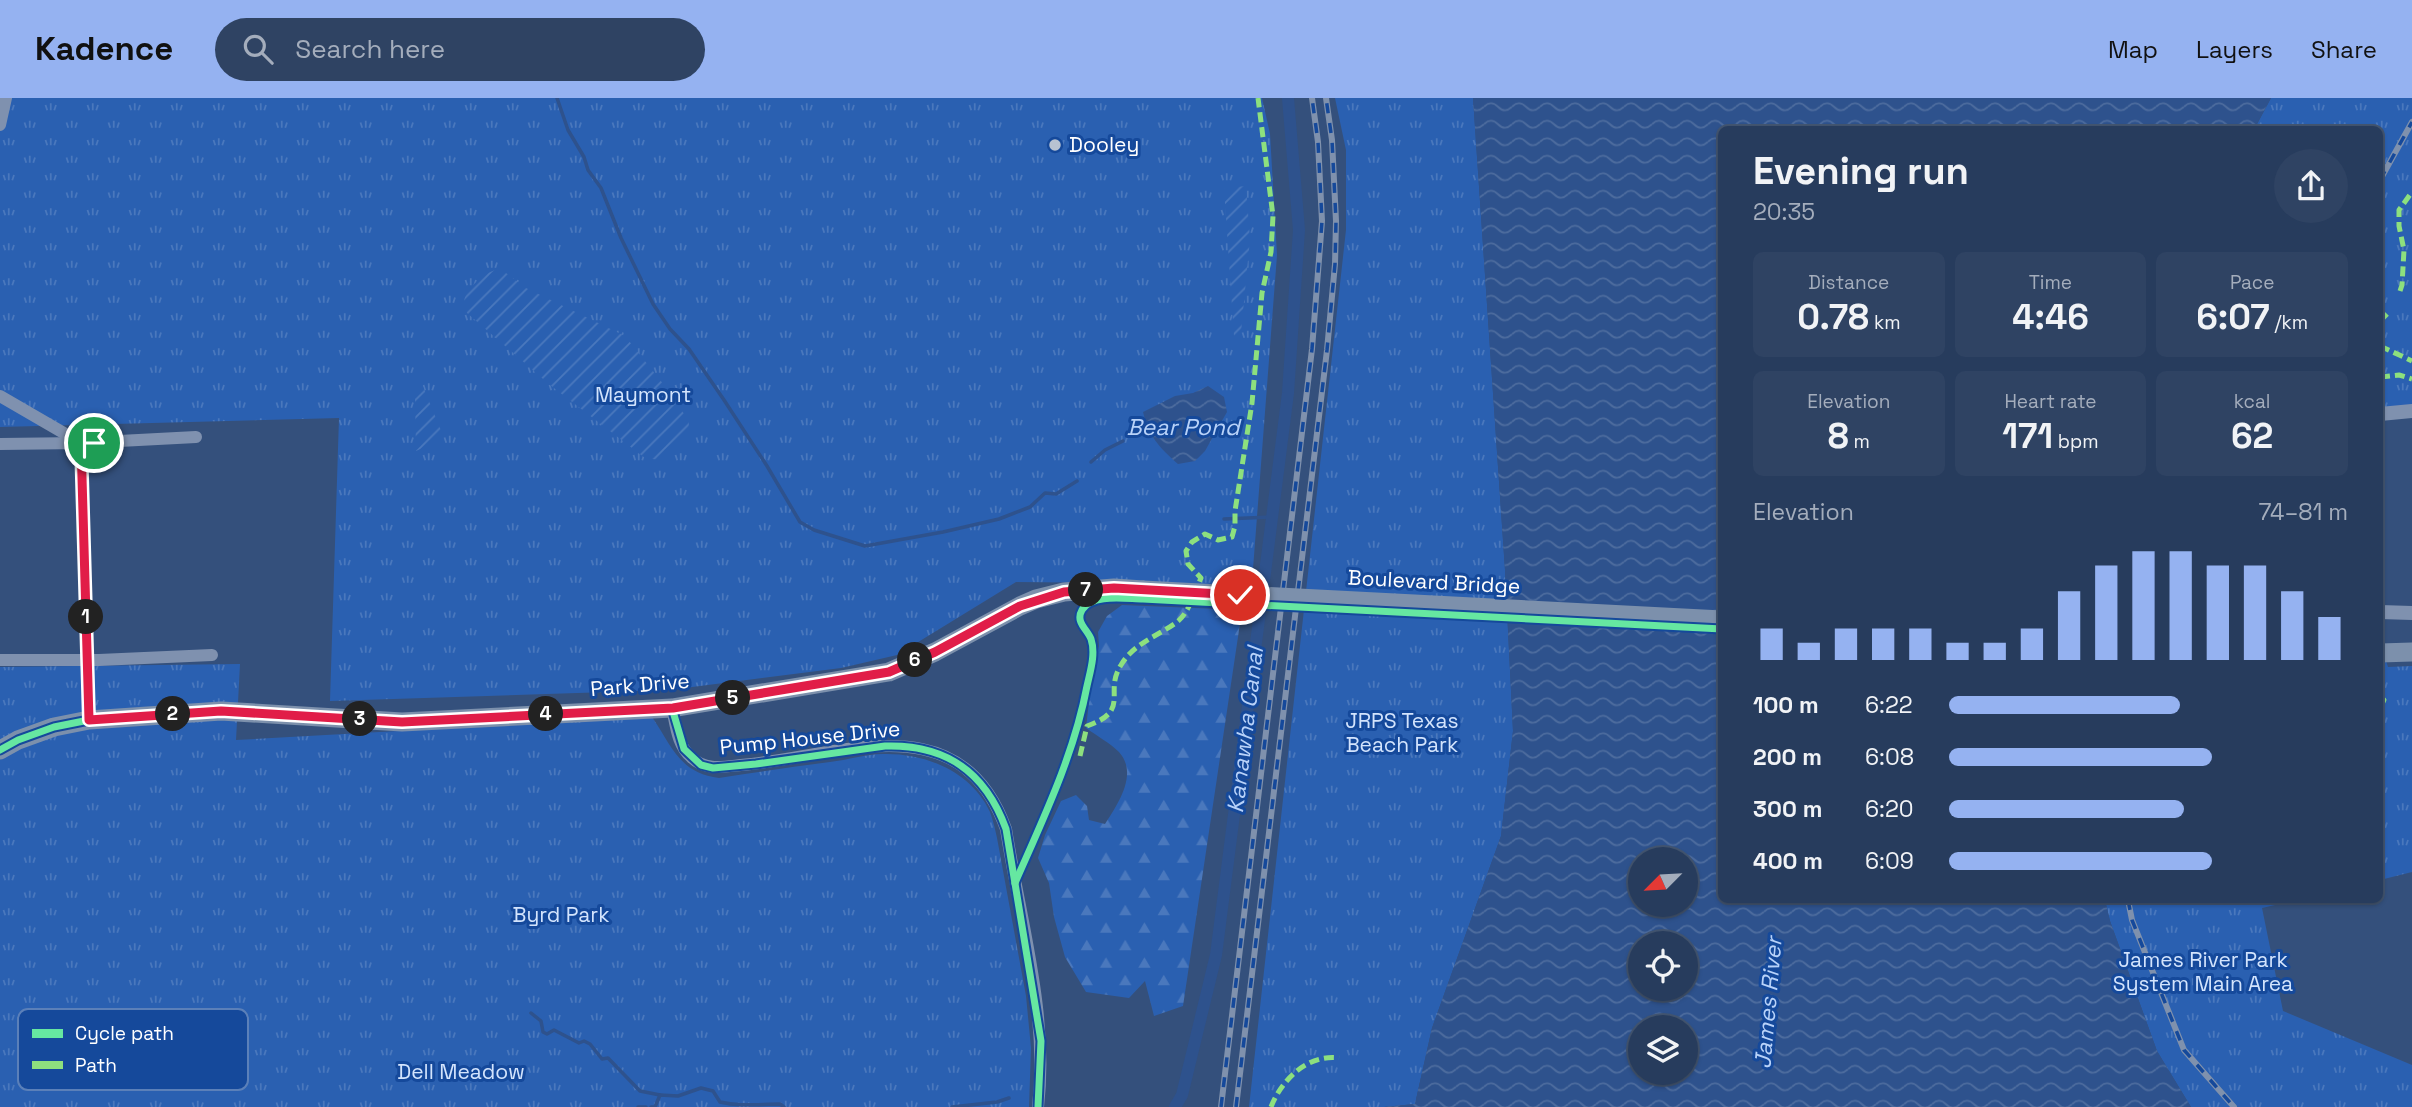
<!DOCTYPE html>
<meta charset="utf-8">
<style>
:root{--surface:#273c5d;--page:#2f4363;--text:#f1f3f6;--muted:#a4adbc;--line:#435672;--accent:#95b2f1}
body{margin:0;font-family:"Space Grotesk",sans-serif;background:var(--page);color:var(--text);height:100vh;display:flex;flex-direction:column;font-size:26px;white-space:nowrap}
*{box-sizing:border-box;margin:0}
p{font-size:23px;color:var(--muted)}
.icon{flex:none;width:38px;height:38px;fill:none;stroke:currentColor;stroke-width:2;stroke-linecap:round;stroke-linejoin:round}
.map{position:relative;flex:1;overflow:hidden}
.drawer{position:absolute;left:1718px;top:28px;width:665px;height:777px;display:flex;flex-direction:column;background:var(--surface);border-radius:10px;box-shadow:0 2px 5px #0004,0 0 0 2px var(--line)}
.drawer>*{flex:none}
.needle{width:46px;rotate:246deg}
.controls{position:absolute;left:1628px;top:749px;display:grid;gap:14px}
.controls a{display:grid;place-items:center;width:70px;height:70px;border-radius:50%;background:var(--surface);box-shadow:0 2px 5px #0004,0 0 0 2px var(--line);font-size:35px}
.pin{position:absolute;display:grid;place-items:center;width:60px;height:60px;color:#fff;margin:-30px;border:4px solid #fff;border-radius:50%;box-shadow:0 2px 7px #0007}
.km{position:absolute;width:35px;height:35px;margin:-18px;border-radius:50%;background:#222;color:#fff;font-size:19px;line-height:35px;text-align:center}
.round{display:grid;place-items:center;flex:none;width:74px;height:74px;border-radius:37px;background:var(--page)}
.overview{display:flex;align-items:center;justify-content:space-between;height:119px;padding:0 35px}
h1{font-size:38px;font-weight:600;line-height:52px}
.figures{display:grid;grid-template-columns:repeat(3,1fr);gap:10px;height:119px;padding:7px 35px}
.figures div{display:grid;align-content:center;border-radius:10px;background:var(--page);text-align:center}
.figures b{font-size:35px;font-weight:600}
.figures small{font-size:19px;font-weight:400}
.figures p{font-size:19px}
.chart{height:196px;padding:14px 35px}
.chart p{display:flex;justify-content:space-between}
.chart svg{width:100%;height:126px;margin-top:7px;stroke:var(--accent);stroke-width:6}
ul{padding:0 35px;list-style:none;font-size:23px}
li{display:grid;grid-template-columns:112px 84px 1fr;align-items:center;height:52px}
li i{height:18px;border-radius:9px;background:var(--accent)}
header{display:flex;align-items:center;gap:42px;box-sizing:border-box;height:98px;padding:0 35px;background:var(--accent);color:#111}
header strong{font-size:33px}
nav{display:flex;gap:38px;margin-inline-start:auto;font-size:24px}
.search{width:490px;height:63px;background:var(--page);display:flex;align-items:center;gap:18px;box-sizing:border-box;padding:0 24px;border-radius:38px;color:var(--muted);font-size:26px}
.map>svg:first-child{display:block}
</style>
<header>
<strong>Kadence</strong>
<div class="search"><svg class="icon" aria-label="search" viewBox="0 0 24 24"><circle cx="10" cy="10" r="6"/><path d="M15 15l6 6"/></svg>Search here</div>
<nav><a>Map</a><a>Layers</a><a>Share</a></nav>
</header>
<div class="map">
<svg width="2412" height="1009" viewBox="0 0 2412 1009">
<defs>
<pattern id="forest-firs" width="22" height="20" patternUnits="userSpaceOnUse" patternTransform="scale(1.75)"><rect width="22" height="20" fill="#2a60b1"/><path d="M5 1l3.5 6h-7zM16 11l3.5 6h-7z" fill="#4a78bd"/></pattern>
<pattern id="park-tufts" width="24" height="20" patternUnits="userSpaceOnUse" patternTransform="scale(1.75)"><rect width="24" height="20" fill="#2a60b1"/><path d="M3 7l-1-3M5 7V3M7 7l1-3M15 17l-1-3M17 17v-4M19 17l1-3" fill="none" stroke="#4a78bd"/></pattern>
<pattern id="garden-furrows" width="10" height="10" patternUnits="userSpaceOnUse" patternTransform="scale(1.75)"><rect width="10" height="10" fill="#2a60b1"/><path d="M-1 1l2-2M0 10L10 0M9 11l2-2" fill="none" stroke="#4a78bd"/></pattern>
<pattern id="water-waves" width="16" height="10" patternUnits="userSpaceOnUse" patternTransform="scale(1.75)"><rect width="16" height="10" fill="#2e528d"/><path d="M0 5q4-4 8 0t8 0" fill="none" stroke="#4d6c9e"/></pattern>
</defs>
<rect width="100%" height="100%" fill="#34507c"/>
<!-- forest -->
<path fill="url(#forest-firs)" d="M1122,507L1242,512L1183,908L1154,918L1145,883L1129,900L1086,894L1065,859L1054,819L1049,785L1038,760L1045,737L1061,703L1076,697L1087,708L1089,722L1105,726C1117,707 1139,676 1119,654C1110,645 1097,638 1086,630L1092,578L1099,548L1098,534L1107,518Z"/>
<!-- park -->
<g fill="url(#park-tufts)">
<polygon points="0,0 1262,0 1270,36 1277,157 1251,497 1121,485 1016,484 897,557 841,570 669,592 330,603 339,320 0,329"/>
<polygon points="1335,0 1473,0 1505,472 1513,633 1501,738 1432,930 1415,1006 1384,1009 1249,1009 1346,132 1346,52"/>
<polygon points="2271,0 2412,0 2412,313 2380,316 2380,32 2254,32"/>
<polygon points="2380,544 2388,569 2412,568 2412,774 2380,782"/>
<path d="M240,566L236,642L652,619C672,648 679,675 719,680C756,674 793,669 830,664C848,662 866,656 883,656C925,655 971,673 990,714C993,722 995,731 997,740L1026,898L1031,950L1029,1009H0V569Z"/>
<polygon points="2105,802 2297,802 2262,810 2283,913 2412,967 2412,1009 2191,1009 2157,953 2110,823"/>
</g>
<!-- garden -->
<g fill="url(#garden-furrows)">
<polygon points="1246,88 1250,141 1240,245 1234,238 1224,90"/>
<path d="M496,172L506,175L526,190L625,238L664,287L689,323L688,341L674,355L660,362L645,360L550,287L467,215C466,211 464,208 464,204C465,191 485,174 496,172Z"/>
<polygon points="422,286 442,335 429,347 416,353 415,300 416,293"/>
</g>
<!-- water -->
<g fill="url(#water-waves)" fill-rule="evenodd">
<path d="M1473,0H2271L2254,31L1722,32V802H2105L2110,823L2157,953L2191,1009H1384L1415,1006L1432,930L1501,738L1513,633L1505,472ZM1640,761H1685V807H1640ZM1640,845H1685V891H1640ZM1640,929H1685V975H1640Z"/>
<path d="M1208,288L1224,299L1227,314L1205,353L1195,363L1178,366C1159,349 1149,339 1143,314L1175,298L1193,295Z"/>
</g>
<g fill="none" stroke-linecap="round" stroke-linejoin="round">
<!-- stream -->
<g stroke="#2e528d" stroke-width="3.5">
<polyline points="557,0 568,32 584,59 588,72 601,90 621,140 653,206 670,231 689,251 724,302 767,368 800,424 814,432 865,448 943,434 999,421 1030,409 1045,395 1056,396 1077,383"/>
<polyline points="1091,364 1105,352 1123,343"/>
<polyline points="1224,421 1272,419"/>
<polyline points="531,915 541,923 543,934 547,936 554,932 579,945 584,943 590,946 602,961 608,960 640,993 660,997"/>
<polyline points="638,1009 646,1009"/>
<path d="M651,1009H655L660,997L678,998L701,990L713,993L720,1004C740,1009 759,1006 780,1006L784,1009"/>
<polyline points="952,1009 997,1004 1009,1000"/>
</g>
<!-- canal -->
<polyline stroke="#2e528d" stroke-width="12" points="1175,1009 1182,997 1216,857 1288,295 1299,132 1288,0"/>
<!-- minor -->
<g stroke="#7f91af" stroke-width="12">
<polyline points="0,27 6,0"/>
<polyline points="0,298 81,345"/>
<polyline points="81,345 89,622"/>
<polyline points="0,346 81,345 196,339"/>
<polyline points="0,562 99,562 212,557"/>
<path d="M672,610C676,627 677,647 691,659C705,673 723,669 741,667C840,659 960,603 1006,731C1020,822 1049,916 1038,1009"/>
</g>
<!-- tertiary -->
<g stroke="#7f91af" stroke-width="14">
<polyline points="2380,316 2412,313"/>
<polyline points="2380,514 2412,515"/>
</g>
<!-- primary -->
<g stroke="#7c90ac" stroke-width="19">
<polyline points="2380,555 2412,554"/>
<polyline points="0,652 18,642 54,629 89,622 221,613 402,624 672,610 889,574 935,554 1020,508 1036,501 1064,494 1114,490 1143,492"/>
</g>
<defs>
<g id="rail">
<polyline points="2380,82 2412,24"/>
<polyline points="2128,802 2132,822 2184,952 2234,1009"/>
<polyline points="1221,1009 1312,251 1322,123 1318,44 1312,0"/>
<polyline points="1236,1009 1327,252 1335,166 1336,123 1332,42 1326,0"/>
</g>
</defs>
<!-- rail casing -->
<use href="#rail" stroke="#7f91ad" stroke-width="6"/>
<!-- rail -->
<use href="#rail" stroke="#15499b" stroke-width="3.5" stroke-dasharray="10" stroke-linecap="butt"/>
<!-- primary-bridge -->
<polyline stroke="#7c90ac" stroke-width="19" points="1143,492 1722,522"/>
<!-- quiet -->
<g stroke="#8de07e" stroke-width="5" stroke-dasharray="10 5" stroke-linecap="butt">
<polyline points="2400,193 2402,187 2404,152 2399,128 2399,112 2412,94"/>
<polyline points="2380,223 2388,215"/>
<polyline points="2380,248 2412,263"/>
<polyline points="2380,279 2399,277 2412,281"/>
<polyline points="2380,598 2384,602 2380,610"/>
<path d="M1080,658L1087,628C1132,612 1103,595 1121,567C1134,545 1158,538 1177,524C1189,515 1195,493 1201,480L1188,466L1186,453L1192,444L1205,436L1218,442L1232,439L1235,428V413L1252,305L1262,195L1271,154L1273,118L1258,0"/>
<path d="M1271,1009C1282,981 1308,956 1339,960"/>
</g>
<defs>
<g id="cycleway">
<path d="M0,652L18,642L54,629L89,622L221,613L402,624L672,610L684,651L701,667L713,670L756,666L885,648C945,646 985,673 1006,731L1041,943L1038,1009"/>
<path d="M1015,785C1043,721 1074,657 1087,588C1090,574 1096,556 1091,541C1087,531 1075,524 1082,512C1092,495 1127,501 1143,501L1722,531"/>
</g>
</defs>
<!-- cycleway casing -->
<use href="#cycleway" stroke="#15499b" stroke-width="11"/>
<!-- cycleway -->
<use href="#cycleway" stroke="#66e7a1" stroke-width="7"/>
</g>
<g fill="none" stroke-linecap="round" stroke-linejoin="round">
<defs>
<polyline id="route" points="94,345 81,345 89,622 221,613 402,624 673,610 889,574 935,554 1020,508 1064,494 1114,490 1240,497"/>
</defs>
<!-- route casing -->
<use href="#route" stroke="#fff" stroke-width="14"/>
<!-- route -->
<use href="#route" stroke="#e11d48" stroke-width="9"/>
</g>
<!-- markers -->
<circle fill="#b8c2d1" stroke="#15499b" stroke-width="2.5" cx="1055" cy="47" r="7"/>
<g text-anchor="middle" stroke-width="6" stroke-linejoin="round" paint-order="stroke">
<!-- poi labels -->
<g font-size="21" fill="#fff" stroke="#15499b" text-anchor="start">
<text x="1069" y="54">Dooley</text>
</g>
<!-- park labels -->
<g font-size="21" fill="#d3e4fd" stroke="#15499b">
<text x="643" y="304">Maymont</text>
<text x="1402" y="630">JRPS Texas<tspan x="1402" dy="24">Beach Park</tspan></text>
<text x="561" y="824">Byrd Park</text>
<text x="2203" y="869">James River Park<tspan x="2203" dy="24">System Main Area</tspan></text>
<text x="461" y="981">Dell Meadow</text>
</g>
<!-- street labels -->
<g font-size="21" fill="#fff" stroke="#15499b">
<text transform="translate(1434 484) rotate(3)" y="7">Boulevard Bridge</text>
<text transform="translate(640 587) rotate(-5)" y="7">Park Drive</text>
<text transform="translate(810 640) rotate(-6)" y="7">Pump House Drive</text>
</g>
<!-- water labels -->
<g font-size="23" font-style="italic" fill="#b8d2f9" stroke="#15499b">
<text x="1183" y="337">Bear Pond</text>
<text transform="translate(1245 632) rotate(-83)" y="8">Kanawha Canal</text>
<text transform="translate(1768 905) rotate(-85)" y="8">James River</text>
</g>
</g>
<!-- legend -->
<rect x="18" y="911" width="230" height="81" rx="10" fill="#15499b" stroke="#5b80b9" stroke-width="2"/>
<rect x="32" y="931" width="31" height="9" fill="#66e7a1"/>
<rect x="32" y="963" width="31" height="8" fill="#8de07e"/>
<g font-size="19" fill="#fff">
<text x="75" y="942">Cycle path</text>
<text x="75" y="974">Path</text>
</g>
</svg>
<div class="controls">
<a><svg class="needle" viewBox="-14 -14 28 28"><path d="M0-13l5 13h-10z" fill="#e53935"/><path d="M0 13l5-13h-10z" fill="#a4adbc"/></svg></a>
<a><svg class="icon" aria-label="locate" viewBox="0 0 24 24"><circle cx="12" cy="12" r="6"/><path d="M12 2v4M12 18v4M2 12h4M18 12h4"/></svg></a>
<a><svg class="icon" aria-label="layers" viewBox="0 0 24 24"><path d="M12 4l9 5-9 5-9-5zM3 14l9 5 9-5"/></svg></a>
</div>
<div class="pin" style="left:94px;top:345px;background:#1e9e55"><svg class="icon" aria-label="arrive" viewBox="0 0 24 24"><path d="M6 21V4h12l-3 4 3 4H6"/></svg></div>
<div class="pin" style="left:1240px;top:497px;background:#d93025"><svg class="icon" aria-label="check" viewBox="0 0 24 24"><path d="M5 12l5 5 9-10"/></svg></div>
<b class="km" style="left:86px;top:519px">1</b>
<b class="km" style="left:173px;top:616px">2</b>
<b class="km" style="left:360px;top:621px">3</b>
<b class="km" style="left:546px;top:616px">4</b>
<b class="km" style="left:733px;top:600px">5</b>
<b class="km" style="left:915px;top:562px">6</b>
<b class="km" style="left:1086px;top:492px">7</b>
<section class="drawer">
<div class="overview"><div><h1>Evening run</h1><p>20:35</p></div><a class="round"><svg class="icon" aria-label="share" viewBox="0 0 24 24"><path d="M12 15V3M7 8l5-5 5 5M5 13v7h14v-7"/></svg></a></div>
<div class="figures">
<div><p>Distance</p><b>0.78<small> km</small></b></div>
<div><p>Time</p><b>4:46</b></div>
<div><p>Pace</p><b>6:07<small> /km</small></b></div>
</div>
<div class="figures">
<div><p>Elevation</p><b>8<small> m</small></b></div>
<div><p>Heart rate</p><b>171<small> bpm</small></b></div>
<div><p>kcal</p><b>62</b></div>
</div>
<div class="chart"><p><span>Elevation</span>74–81 m</p>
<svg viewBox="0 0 160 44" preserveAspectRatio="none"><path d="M5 44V33M15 44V38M25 44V33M35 44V33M45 44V33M55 44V38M65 44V38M75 44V33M85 44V20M95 44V11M105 44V6M115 44V6M125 44V11M135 44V11M145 44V20M155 44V29"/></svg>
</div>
<ul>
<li><b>100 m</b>6:22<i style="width:58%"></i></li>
<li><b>200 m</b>6:08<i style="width:66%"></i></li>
<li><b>300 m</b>6:20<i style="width:59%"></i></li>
<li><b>400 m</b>6:09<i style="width:66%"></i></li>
</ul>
</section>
</div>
